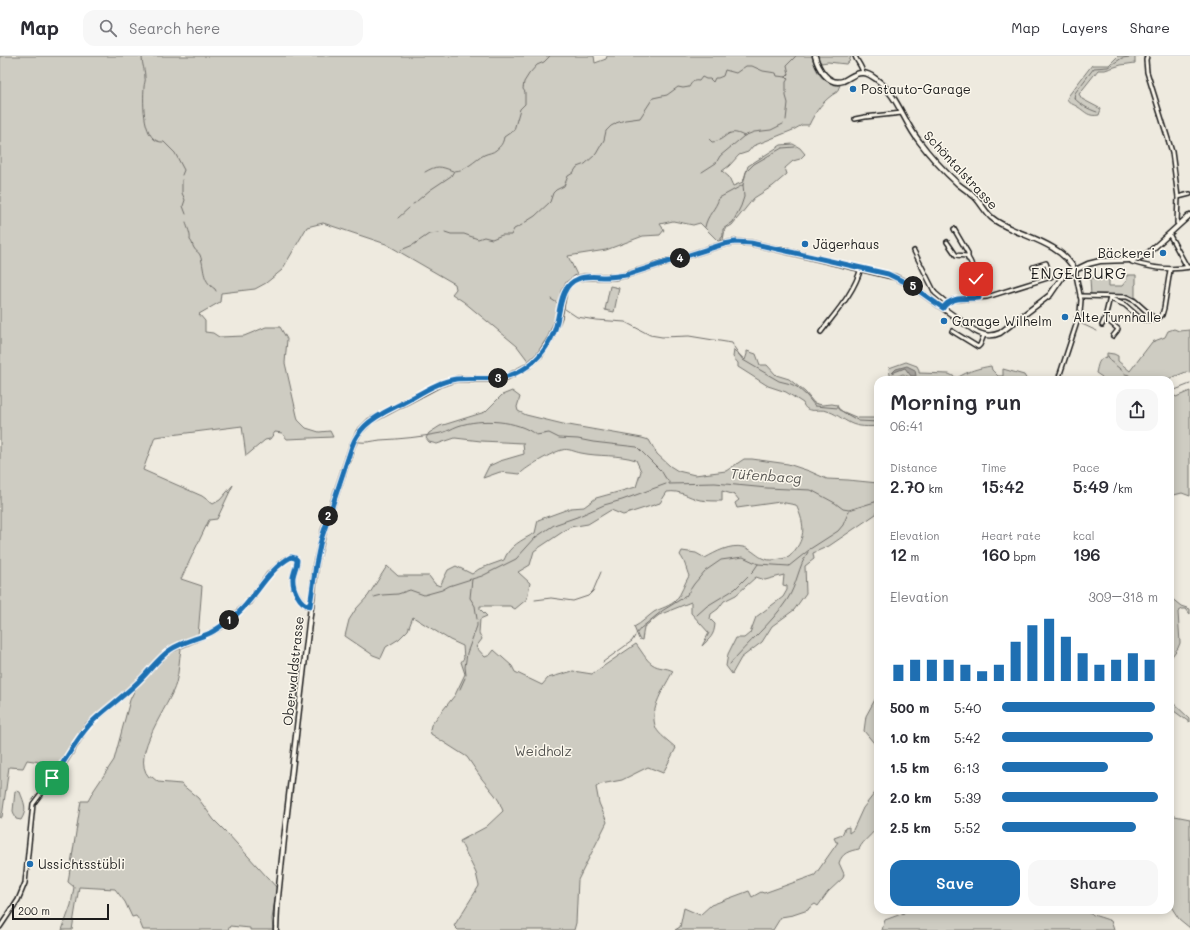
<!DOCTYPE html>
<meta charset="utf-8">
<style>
:root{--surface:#fff;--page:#f7f7f7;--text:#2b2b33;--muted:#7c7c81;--line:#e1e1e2;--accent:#1f6fb2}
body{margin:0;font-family:Mali,sans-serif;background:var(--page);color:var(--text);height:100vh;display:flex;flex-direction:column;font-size:15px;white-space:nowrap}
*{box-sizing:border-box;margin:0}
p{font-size:13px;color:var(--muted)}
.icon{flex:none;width:22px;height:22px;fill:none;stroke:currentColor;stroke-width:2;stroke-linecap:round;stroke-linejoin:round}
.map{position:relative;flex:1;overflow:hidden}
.side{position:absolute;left:874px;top:320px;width:300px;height:538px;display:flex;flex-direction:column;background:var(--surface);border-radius:12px;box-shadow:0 2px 10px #0003}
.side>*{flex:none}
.scale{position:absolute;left:12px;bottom:10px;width:97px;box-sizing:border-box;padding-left:4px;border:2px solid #1c1c1c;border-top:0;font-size:11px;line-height:14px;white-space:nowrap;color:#1c1c1c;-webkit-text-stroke:3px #fbf7ec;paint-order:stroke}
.pin{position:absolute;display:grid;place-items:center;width:34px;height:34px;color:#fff;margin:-17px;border-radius:8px;box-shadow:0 2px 6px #0006}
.km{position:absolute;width:20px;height:20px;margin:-10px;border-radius:50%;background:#222;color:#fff;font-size:11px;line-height:20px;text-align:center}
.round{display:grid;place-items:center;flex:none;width:42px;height:42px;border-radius:12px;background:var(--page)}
.overview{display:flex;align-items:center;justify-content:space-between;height:68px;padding:0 16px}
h1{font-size:22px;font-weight:600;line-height:30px}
.stats{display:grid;grid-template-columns:repeat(3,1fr);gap:6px;height:68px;padding:4px 16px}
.stats div{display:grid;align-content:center}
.stats b{font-size:17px;font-weight:600}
.stats small{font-size:11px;font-weight:400}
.stats p{font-size:11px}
.chart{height:112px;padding:8px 16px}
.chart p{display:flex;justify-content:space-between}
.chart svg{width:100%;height:72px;margin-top:4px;stroke:var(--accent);stroke-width:6}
.cta{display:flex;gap:8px;margin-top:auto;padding:8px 16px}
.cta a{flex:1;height:46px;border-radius:12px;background:var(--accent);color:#fff;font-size:16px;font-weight:600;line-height:46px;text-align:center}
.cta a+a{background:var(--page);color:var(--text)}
ul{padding:0 16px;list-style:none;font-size:13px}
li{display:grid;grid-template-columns:64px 48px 1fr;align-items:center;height:30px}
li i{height:10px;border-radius:5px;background:var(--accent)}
header{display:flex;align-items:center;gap:24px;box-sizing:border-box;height:56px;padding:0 20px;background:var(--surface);border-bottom:1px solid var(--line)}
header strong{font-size:19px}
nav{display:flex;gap:22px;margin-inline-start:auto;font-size:14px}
.search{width:280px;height:36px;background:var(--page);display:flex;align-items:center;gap:10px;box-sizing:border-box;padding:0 14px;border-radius:12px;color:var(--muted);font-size:15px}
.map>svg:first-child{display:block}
</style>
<header>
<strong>Map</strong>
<div class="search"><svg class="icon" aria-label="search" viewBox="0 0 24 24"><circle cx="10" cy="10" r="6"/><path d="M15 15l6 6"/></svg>Search here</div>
<nav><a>Map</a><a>Layers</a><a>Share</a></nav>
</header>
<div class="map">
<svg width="1190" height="874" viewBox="0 0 1190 874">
<rect width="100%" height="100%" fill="#eeeadf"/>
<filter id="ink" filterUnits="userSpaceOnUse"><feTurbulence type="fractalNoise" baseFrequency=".025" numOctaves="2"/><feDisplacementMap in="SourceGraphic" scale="8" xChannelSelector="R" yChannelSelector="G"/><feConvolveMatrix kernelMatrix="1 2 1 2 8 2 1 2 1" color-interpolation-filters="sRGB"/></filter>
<g filter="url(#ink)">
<!-- green -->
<g fill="#ceccc2" stroke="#75746f">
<path d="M0,0H594L595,7L606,3L607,0H812C816,16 822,28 840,29L837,36C824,43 815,56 809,69H802L793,74L753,90L748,96L739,99L729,110L722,115L729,121L733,130L743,126L748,110L781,89L793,88L800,92L805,98L800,103L793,105L785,112L787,118L773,130L754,142L732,169L725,173L723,184L718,185L700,167L693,169L673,165L660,168L664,174L660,179L643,180L606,194L568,200L577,219L568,225L565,229C557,258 552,285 529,306L517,290L464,246L452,238L456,233L455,228L386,188L323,167L307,171L282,214L266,227L255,233L221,237L220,246L199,258L205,265V276L213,277L219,281L244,280L266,271H280L287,283L285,307L298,364L306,372L319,376L330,375L333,381L287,383L282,377L275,376L270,383L265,384L246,400L242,370L155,381L143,414L202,440L213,448L220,444L233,429L217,463L209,464L181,523L202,530L198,580L177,588L170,592L119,641L97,658L60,709L27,704L23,712L9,711L2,761L0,762Z"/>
<polygon points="817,0 851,0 849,6 846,8 828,6 821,7"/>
<path d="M1118,0H1135V7L1121,9L1105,14H1098L1079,38L1082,43L1101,53L1099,59C1088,61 1086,56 1078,51C1073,48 1070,48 1067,43L1069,39L1092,9H1109Z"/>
<polygon points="1127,219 1136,219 1136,228 1135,229 1135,245 1127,242 1091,240 1090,222 1105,222 1106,221 1109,221 1109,230 1122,230 1127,224"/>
<polygon points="610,230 619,232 614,256 605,254"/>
<path d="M1174,273L1179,275L1190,274V317L1186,316L1166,324H1102V321L1096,317C1098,309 1098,302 1107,301V297L1114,298L1118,300V305L1130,315L1152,286L1165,281L1168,275Z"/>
<path d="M734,294L745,304L747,298V295L756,298L760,309H767L776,319L789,323L805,336L814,347L822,349L832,348L837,349L839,354L858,362H878V370C869,371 858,371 850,367C842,363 835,357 827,355C819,352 806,359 803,347L786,336L768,330L738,311V307L733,301Z"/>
<path d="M906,306L917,310L919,314V317L949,318L957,322C968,315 979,312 991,310L992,314L998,320H1003V313L1024,319L1027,324L987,323L985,324H914V322H911L903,318L896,321L890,319L889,312Z"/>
<path d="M512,335L520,341L517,351L518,355L526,359L563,368L642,382L649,384L657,398L670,410L678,415L695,419L726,415L744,403H752L788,408L809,415L827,423L848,424L878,427V455L876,458L829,490L813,497L814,503L805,510L806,537L794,554L772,570L762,586L741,602L732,618L726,610L728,598L736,582H744L750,577L756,561L783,541L787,534V530L783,529L784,519L765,524L756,521L736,539L724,545L718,553L711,558L710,563L715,568C714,580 710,582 702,590L709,577L691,557V546L659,559L644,571L642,584L639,583L634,571C642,567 647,561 654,556C661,552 671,550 676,544C682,537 684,528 689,520C686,513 685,505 680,499L682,495L696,497L705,502C716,496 730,488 743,491C750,492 756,499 762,502C769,506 782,503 789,501C806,484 806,470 796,449L780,446L737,452L735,447L739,444L735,439L722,435V445C715,445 707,445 700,444C687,441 681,434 667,436L660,447L623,459L611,454L588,468L570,471L534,495L530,509L518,516L530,527L527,543L515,553L510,550H480V553L487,560L480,563L479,577L482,583L476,591L485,601L490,599L494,594L512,610L515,616L542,629L548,622L573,615L592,618L636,588C641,594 646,604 652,608C659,613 666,611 673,615C665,631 648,654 656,672C658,678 671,687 676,692L663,717L648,711L622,724L601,728L596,731L599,747L607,766L578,824L576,867L574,874H458L454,870L479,830L476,817L460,785L486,771L503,755L499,745L495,739L482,723L467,701L431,678L430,674L431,669L455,639L465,618L461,606L464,602L463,590L450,584L413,561L408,574L399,583L386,591L381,602L373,599L345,580L349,564L356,553L368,540L387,510L398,520H429L435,528L440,530L448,514L456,510L472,518L479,513L504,504C509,490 522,484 535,477L538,464L571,452L584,451L596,442L636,431L641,415L636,404C617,398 600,401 581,397C575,396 568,392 562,394C553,396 526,411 520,418L500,416L483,422L489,410L500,405L524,398L523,387L481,385L455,382L437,388L429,386L426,382L429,377L440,370L485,356L502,339Z"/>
<polygon points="1190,335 1190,440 1182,437 1170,440 1170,338 1172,337 1176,341"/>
<polygon points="1170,541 1181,550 1190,553 1190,558 1186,553 1182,553 1178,556 1180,587 1178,592 1170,603"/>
<path d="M178,591L181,593C179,604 179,616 176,627C170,650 129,699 149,721H152L158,726L181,728L198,742L214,764L228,778L277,832L272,863L273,874H250V872L230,870L228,874H143L139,864L136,860L132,861L125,846L115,833L79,831L72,874H62L71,849L74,831L68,826L81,745H88L94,734L114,704L130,644L136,631L164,600Z"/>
<polygon points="878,638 878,692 864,675 866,660"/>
<polygon points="1170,644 1189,662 1189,666 1174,655 1170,656"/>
<path d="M878,733V769C873,779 864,783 859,793C849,795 842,797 839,807L844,818L843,822L828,836L818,850L815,848L809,852L808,854L793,859L781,861L773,874H675L680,871L684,852L700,859L711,849L749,835L752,841L761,836L764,837L815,819L838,786H836L834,782L842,779L845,772L849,771V777L853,774L863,752Z"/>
<path d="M15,735L20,736C24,747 28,753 21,764L16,763L13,755Z"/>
<polygon points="1170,759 1190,763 1190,872 1179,863 1170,849"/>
<path d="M905,854H1084C1092,860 1102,861 1111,865L1114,874H882L885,864L904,857Z"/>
</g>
<!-- water -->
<polygon fill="#a6a39d" stroke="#6f6d69" points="907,310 915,314 916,320 911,320 905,312 892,317 896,313"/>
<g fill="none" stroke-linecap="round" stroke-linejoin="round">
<!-- stream -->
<g stroke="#6f6d69" stroke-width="1">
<path d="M142,0C142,10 145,13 145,22C146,24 144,28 144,31C143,46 142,88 164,86L175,97L184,114L182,119"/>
<path d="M1097,56C1088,53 1081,49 1074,42L1075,37L1094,12L1108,11L1122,2L1138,0"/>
<polyline points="786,64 788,47 786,40 786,26 788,23 786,21"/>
<path d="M708,82L712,86C727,85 726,70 744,80"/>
<path d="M425,116C437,109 440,110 453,115"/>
<polyline points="702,116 716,107 720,100 744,80 754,76 771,74 783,68"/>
<polyline points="182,124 182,137 185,144 183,150 186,158"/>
<path d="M417,145L430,134L451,120L454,115C466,115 475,104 484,99C488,97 493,97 496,94C501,90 503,87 504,81L514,74L520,53L525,48V36L523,33L524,26L529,18L537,9L544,6L550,0"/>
<polyline points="413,148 415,147"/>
<polyline points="398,162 409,152"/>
<path d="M186,166C187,172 191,177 190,184C193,187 192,189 194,192C196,196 199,196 200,199C205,212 201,224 215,233L216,235"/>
<path d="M524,167L535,160L550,146L553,137L556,134L564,130L568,120L573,117L577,111L585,108L596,98L604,84L606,75L611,70L615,68L616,67L625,64L640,62L653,42L667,39L678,31L683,32L689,31C692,26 693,24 699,25L702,21L706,23H710L713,26L715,22H718L723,20L725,14L736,17L746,10H752L763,15L776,17L777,20L786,21L789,18L787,9L796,0"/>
<path d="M705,171C707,159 716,153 719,142L743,129L746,116L754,108L782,92L795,91"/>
<polyline points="445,176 451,178 464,178 478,183 484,181 492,183 502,179 511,179 514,173 522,169"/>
<polyline points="719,185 723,180 723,173 733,166 741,150 744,141 743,129"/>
<polyline points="401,194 413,189 429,178 439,177"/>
<polyline points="551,243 557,247"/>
<polyline points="565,253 577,261 596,264 625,266 650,279 662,281 689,280 732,287 733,289"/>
<polyline points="1074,261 1076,262"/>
<polyline points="1079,264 1082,268 1097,275"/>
<polyline points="734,291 743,304 779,325 791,328 797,331 807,340 815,350 838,352 843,356 859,365 878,366"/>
<polyline points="1108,300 1110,305 1124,316"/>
<polyline points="1125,318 1129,319 1133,324"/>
<polyline points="1170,336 1190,328"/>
<path d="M359,386C366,387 373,385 380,384C401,383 421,381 441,377C447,376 452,372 458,370C481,362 518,364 536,379L549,377L559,382L578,383L593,386L637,391L661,415"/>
<polyline points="662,416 665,421"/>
<polyline points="665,421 668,425"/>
<polyline points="669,426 669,428 715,427 767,432 811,434 835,447 843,453 849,454 878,445"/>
<polyline points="810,493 838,475 843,469 849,455"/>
<polyline points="374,541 382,539 398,538 410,534 424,539 442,534 449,530 471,523"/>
<polyline points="535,544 551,542 573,545 588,540 593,535 601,516"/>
<polyline points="697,559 707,550 735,533 754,514 758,508"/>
<polyline points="477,563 475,550 470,542 472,523 482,520 516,503 536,481 554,469 577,461 604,449 622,444 666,428"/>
<polyline points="636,578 641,572 662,555 686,540 694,528 705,515 721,504 743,501 758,508 789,510 809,494"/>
<polyline points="603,606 632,585 635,580"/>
<path d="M730,608C748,586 771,568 787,544C797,529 798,511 808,496"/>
<polyline points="466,619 465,611 467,597 477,570 477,567"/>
<polyline points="460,633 465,622"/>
</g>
<defs>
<g id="minor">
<path d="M855,0C857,6 862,10 863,17"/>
<polyline points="1147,0 1146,4 1147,16 1172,96 1178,141 1177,167 1178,168"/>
<polyline points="855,63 865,61 902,57"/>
<polyline points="1178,141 1190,138"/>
<polyline points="954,173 968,197 968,203"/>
<polyline points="1169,178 1187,211"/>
<path d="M947,186L956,199C959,200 963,199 966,200C973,203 978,234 979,242"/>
<polyline points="914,195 935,237 947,247 943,252"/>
<path d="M1130,204L1132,206C1151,212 1170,215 1190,211"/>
<polyline points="1080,240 1127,241 1135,245 1154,262"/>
<polyline points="947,247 953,244 987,241 1051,221 1046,207 1033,211"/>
<polyline points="1102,269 1105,262"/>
<polyline points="952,275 978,291 980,289 984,279"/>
<path d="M821,276C836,256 854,237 861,212"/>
<polyline points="1113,280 1117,275 1118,273 1105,262 1110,241 1111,243 1125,249 1141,263 1147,264 1159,262 1162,259 1164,252 1170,214"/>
<polyline points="1058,324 1080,257 1081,244 1075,214"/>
<path d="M0,871L18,844L25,827L33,748L66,704L88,669L133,631L163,600L170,594L210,577L221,571L237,557L249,546L269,518L284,505L291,501L295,502L297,504C297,510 294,515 293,521C292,531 299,548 310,550"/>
</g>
<g id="tertiary">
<path d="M815,0C818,12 828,30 843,25C850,22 855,16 863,17C868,17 872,20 876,23C898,39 903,65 919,85C930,100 944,115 958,128C963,132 969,136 975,141C981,147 985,156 992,162C999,168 1007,171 1016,175C1037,184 1063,192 1075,214"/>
<path d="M276,874L277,851L284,783L316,507L324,474L352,390L359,376L370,365L440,328L457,323H488L507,321L528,310L540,299L551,282L559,261L564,236L569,228L576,223L584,221H615L626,219L724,188L735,186L751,187L895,221L909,228L975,275C984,280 991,281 1000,277L1050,239L1063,220L1088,208L1100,205L1130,204L1139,202L1147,198L1190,159"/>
</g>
</defs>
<!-- minor casing -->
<use href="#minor" stroke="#1c1c1c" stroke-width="6"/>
<!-- tertiary casing -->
<use href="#tertiary" stroke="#1c1c1c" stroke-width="7"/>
<!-- minor -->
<use href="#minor" stroke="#fbf7ec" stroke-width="3"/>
<!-- tertiary -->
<use href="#tertiary" stroke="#fbf7ec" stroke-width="4"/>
</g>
</g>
<g fill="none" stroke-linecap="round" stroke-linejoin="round" filter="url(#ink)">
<defs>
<path id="route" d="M52,722C67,704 77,680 94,664C108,651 124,640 138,626C149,616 158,602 170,594C182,586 197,583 210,577C220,572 228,565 237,558C257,540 267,514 291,501L295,502L297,504C297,510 294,515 293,521C292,532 299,548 310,550L316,508L321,484L352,390C355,382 359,376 365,370C375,360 389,354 401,348C419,339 436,326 456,323C476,321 497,326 516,317C534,309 547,293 554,276C561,259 558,230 578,223C586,219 596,221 605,221C612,221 619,220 626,219L724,188L735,186L751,187L888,218L909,228L943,252C951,240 966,243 979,242L976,223"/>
</defs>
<!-- route casing -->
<use href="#route" stroke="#fff" stroke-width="8"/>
<!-- route -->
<use href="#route" stroke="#1f6fb2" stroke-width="5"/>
</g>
<!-- markers -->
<g fill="#1f6fb2" stroke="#fbf7ec" stroke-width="1.5">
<circle cx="853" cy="33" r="4"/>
<circle cx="805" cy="188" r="4"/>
<circle cx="1163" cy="197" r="4"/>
<circle cx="1065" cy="261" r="4"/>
<circle cx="944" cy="265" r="4"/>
<circle cx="30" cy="808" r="4"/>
</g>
<g text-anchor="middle" stroke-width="3" stroke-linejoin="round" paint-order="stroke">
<!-- poi labels -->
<g font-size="13" fill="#1c1c1c" stroke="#fbf7ec" text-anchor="start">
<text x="861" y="38">Postauto-Garage</text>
<text x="813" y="193">Jägerhaus</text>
<text x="1155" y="202" text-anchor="end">Bäckerei</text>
<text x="1073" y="266">Alte Turnhalle</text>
<text x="952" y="270">Garage Wilhelm</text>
<text x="38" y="813">Ussichtsstübli</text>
</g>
<!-- street labels -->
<g font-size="13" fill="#1c1c1c" stroke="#fbf7ec">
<text transform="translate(961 114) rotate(47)" y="5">Schöntalstrasse</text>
<text transform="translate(293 615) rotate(-84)" y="5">Oberwaldstrasse</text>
</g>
<!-- park labels -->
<g font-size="13" fill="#51514e" stroke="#fbf7ec">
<text x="543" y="700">Weidholz</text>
</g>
<!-- water labels -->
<g font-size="14" font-style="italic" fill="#5a5956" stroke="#fbf7ec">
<text transform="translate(766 420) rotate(4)" y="5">Tüfenbacg</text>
</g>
<!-- quarter labels -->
<g font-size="15" letter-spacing="1" fill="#1c1c1c" stroke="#fbf7ec">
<text x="1079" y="223">ENGELBURG</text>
</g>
</g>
</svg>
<div class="scale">200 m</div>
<div class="pin" style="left:52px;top:722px;background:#1e9e55"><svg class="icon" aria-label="arrive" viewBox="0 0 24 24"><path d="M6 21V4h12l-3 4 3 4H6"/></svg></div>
<div class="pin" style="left:976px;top:223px;background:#d93025"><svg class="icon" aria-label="check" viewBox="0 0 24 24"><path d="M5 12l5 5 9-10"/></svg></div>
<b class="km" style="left:229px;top:564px">1</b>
<b class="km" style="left:328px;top:460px">2</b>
<b class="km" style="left:498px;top:322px">3</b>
<b class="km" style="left:680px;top:202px">4</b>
<b class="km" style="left:913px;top:230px">5</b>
<section class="side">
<div class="overview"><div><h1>Morning run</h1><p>06:41</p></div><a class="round"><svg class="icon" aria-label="share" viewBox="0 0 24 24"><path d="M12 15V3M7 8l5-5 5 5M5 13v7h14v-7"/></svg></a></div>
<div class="stats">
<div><p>Distance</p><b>2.70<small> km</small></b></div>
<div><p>Time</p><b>15:42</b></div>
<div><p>Pace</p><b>5:49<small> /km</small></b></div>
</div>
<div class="stats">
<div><p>Elevation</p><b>12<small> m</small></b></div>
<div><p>Heart rate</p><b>160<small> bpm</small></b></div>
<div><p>kcal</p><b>196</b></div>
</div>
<div class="chart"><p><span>Elevation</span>309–318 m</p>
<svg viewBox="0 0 160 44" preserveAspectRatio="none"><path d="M5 44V34M15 44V31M25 44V31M35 44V31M45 44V34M55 44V38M65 44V34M75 44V20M85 44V10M95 44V6M105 44V17M115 44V27M125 44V34M135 44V31M145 44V27M155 44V31"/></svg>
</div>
<ul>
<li><b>500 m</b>5:40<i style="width:98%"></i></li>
<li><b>1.0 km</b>5:42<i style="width:97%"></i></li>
<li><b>1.5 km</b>6:13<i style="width:68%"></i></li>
<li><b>2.0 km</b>5:39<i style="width:100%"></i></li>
<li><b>2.5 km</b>5:52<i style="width:86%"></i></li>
</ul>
<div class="cta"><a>Save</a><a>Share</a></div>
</section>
</div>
